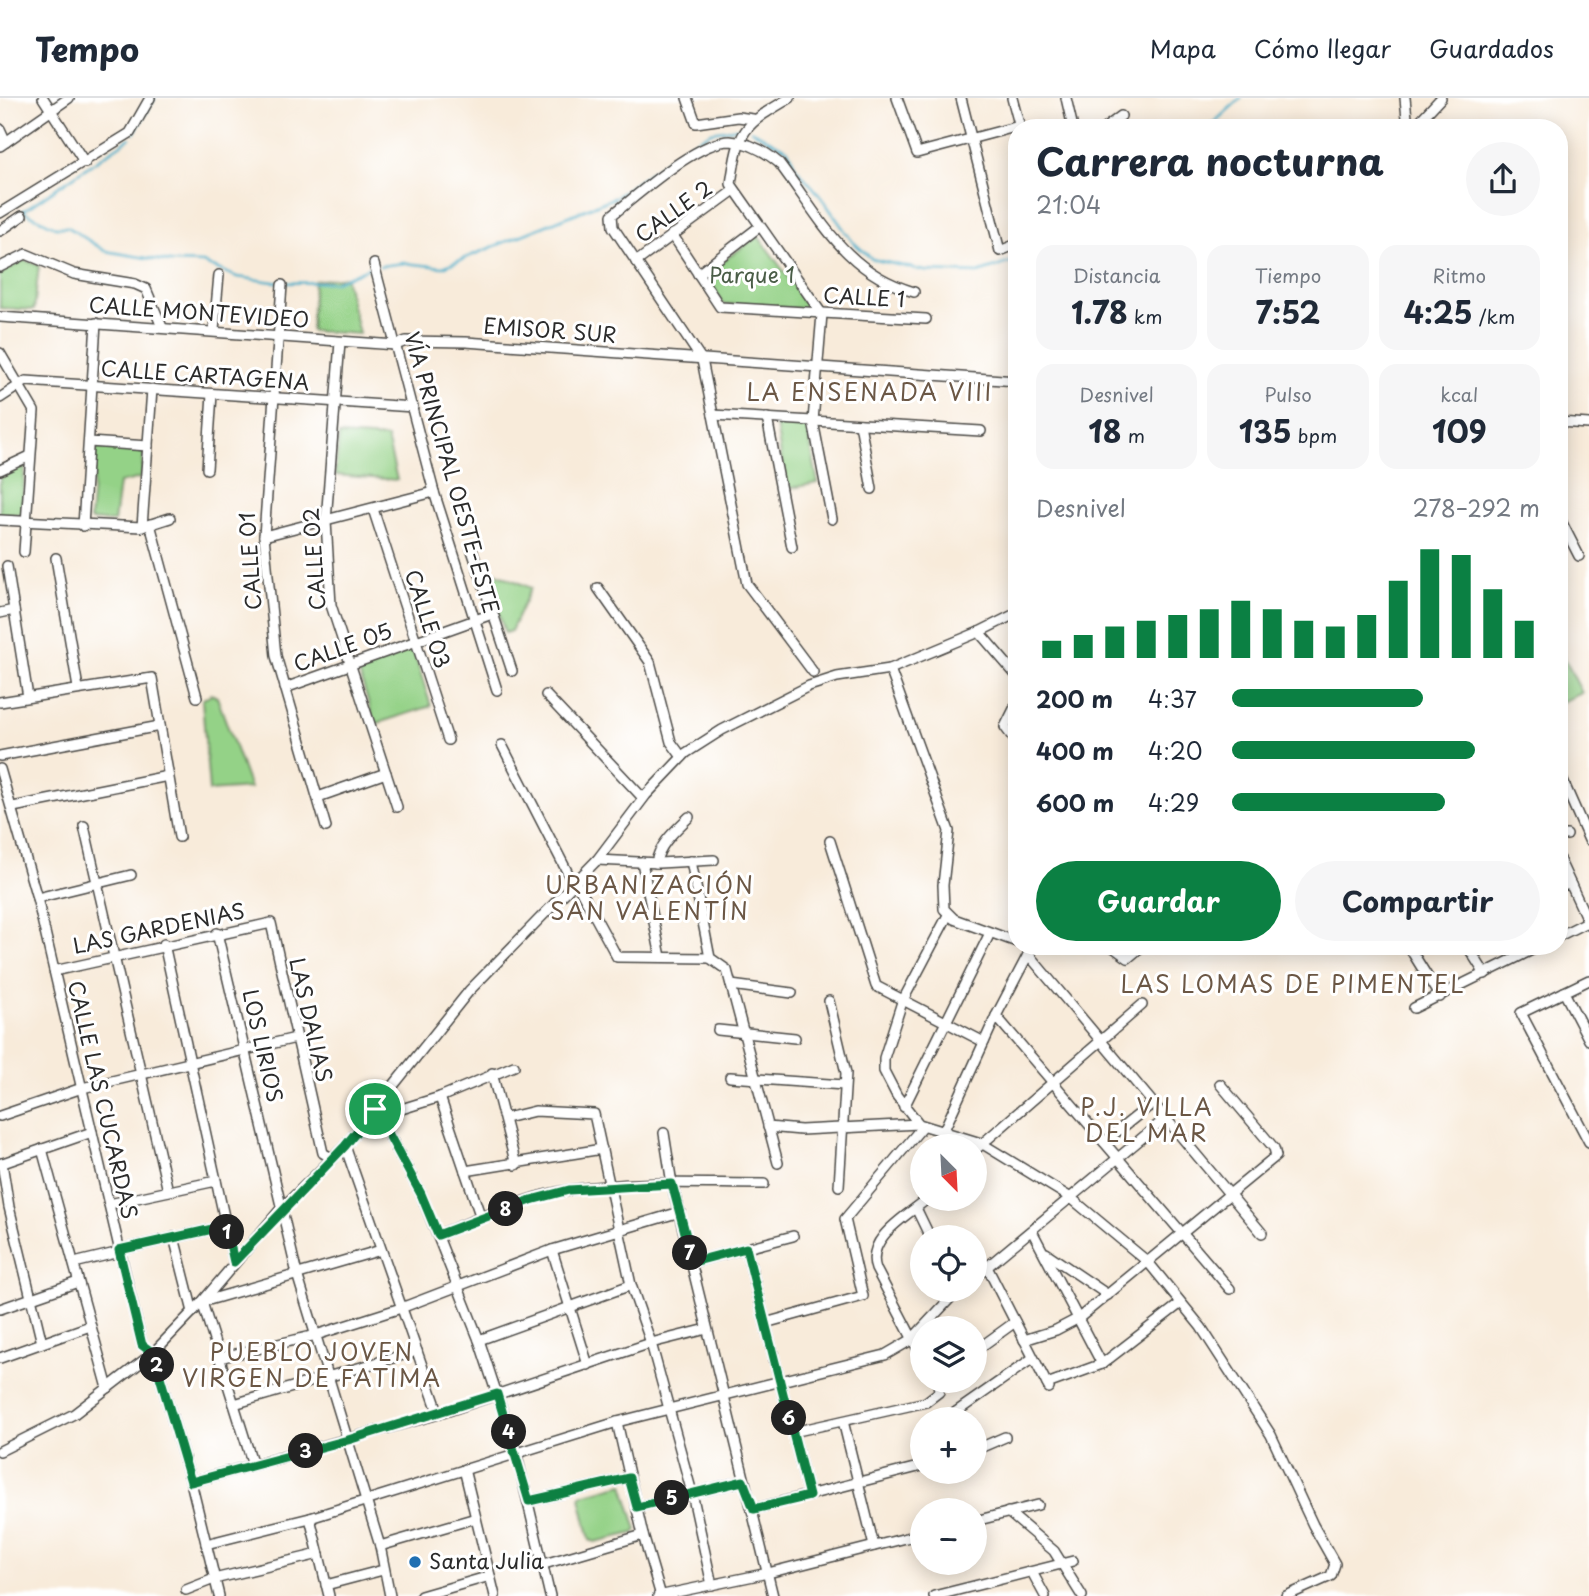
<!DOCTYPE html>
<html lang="es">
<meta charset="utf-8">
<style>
:root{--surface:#fff;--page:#f6f6f7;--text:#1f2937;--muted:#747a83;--line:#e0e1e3;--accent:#0b8043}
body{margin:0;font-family:"Playpen Sans",sans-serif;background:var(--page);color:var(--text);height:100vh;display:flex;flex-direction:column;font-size:26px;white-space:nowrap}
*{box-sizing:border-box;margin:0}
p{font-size:23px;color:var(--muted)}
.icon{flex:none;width:38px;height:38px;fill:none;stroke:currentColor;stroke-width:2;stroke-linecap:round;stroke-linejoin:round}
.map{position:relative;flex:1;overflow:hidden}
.details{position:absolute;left:1008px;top:21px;width:560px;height:836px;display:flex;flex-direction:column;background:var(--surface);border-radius:28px;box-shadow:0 4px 18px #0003}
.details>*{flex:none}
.needle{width:46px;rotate:156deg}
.controls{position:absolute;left:910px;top:1036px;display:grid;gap:14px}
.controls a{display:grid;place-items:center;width:77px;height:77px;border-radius:50%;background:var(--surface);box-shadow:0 4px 18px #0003;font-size:35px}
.pin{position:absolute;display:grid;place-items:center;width:60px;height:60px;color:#fff;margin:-30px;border:4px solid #fff;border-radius:50%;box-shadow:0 2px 7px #0007}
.km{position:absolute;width:35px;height:35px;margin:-18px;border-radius:50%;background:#222;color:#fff;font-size:19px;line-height:35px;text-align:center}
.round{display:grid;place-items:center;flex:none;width:74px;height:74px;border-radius:37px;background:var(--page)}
.headline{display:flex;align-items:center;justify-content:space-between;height:119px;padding:0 28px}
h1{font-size:38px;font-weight:700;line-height:52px}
.metrics{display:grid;grid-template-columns:repeat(3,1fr);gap:10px;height:119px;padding:7px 28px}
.metrics div{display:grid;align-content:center;border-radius:18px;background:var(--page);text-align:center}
.metrics b{font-size:30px;font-weight:700}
.metrics small{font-size:19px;font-weight:400}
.metrics p{font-size:19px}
.chart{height:196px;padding:14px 28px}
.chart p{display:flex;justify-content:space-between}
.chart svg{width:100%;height:126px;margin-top:7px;stroke:var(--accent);stroke-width:6}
.button{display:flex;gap:14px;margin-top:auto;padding:14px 28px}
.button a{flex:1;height:80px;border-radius:42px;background:var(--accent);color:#fff;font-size:28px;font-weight:700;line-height:80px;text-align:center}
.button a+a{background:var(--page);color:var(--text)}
ul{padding:0 28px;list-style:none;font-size:23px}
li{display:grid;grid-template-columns:112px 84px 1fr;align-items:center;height:52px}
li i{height:18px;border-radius:9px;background:var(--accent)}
header{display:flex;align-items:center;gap:42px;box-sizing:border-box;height:98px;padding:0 35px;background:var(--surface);border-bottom:2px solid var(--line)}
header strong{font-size:33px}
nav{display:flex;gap:38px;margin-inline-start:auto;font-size:24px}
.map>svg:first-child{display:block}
</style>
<header>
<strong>Tempo</strong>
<nav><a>Mapa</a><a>Cómo llegar</a><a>Guardados</a></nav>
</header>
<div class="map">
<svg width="1589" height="1498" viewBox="0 0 1589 1498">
<rect width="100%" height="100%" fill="#fff"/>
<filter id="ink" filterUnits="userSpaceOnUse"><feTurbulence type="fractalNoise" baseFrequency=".0143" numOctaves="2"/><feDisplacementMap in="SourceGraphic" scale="14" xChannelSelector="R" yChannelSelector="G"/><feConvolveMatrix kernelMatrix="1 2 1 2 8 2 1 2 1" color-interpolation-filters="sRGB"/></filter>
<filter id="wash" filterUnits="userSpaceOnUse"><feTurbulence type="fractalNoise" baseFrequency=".00686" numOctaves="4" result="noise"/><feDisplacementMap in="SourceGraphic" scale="28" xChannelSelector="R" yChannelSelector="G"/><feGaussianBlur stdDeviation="1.57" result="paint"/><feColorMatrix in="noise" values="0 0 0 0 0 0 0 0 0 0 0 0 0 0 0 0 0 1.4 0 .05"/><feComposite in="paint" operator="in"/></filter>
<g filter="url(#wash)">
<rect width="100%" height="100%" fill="#f8ebda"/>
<!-- green -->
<g fill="#94d287" stroke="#607e59" stroke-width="2">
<polygon points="758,138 808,206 805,211 723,206 704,177"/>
<polygon points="24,162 39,167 34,212 0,210 0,176"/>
<polygon points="345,179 359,236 311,233 314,183"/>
<polygon points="776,326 807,328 818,385 786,391"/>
<polygon points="339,337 387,340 397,382 335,377"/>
<polygon points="96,349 141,353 144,356 141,380 119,385 114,424 90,422"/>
<polygon points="22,367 25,368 22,416 0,417 0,379"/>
<polygon points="490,472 531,490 511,533 505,535 485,474"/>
<polygon points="412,549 431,608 375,626 357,568"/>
<polygon points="1559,550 1582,595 1559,605"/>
<polygon points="211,596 217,599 250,690 209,693 202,602"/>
<polygon points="623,1386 637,1432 634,1435 595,1444 590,1442 580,1400 582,1397"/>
</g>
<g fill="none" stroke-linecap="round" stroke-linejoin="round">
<!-- stream -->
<g stroke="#4aaec9" stroke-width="2.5">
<polyline points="1208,30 1241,0"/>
<polyline points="751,32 788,52 796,70 819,96 852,143 872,161 925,173 978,175 1017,162"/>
<polyline points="134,35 155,0"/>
<polyline points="23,113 55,129 68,129 105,153 170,164 203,165 237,179 281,185 335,184 371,169"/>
<polyline points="23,113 130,40"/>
<polyline points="380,168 404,165 443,169 616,99 690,46 711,34 738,30"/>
</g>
</g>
</g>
<g filter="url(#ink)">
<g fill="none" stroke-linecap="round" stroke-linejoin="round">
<defs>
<g id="minor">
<polyline points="43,0 85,65"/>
<polyline points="687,0 696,25 738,19 753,21"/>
<path d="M790,0C742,28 739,31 731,86L822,216L813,323L832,421"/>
<polyline points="897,0 917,55 1019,28"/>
<polyline points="961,0 1000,153 1017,146"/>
<polyline points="1012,0 1020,30"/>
<polyline points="1066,0 1073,30"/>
<polyline points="1405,0 1408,30"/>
<polyline points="1105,30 1121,18"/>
<polyline points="1413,30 1441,0"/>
<polyline points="0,31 6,44"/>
<polyline points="0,48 69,0"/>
<polyline points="0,115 130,35 150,0"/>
<polyline points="0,133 22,118"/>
<polyline points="672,136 720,209 926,221"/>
<polyline points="636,164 733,93"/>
<polyline points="374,166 434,394 497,592"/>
<polyline points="0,169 26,156 74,176 135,186 146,191 162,229"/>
<polyline points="698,176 759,129"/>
<polyline points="282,187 264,438 276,558 326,729"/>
<polyline points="0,219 396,247 406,243 466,244 1017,283"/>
<polyline points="214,232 219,177"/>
<polyline points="340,244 326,423 331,507 397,709"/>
<polyline points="0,255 34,313 24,454"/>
<polyline points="0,300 26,283 413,309"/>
<polyline points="713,317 981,333"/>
<polyline points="767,320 792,449"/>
<polyline points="1559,324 1589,326"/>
<polyline points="860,326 872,391"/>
<polyline points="89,344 148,348"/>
<polyline points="207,371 212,296"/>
<polyline points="0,372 30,358"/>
<polyline points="373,411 448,642"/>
<polyline points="1559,419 1579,458"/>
<polyline points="0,422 142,429 170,420"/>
<polyline points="150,426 197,599"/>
<polyline points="83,428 96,225"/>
<polyline points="142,429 152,291"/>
<polyline points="264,438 434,394"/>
<polyline points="471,449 512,573"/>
<polyline points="56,460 78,590"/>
<polyline points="7,468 28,599"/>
<polyline points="598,490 650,564 671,644 682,659"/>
<polyline points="0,515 14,512"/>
<polyline points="979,534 1017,578"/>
<polyline points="890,571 949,733 943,787 944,811 954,821 1017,844"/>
<path d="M813,574L747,486L702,262L613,129L612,117C638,97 697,43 730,43C748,44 766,54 779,65C820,119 844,174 914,194"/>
<polyline points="285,590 492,516"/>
<polyline points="546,597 643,700"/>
<polyline points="0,604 152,580 179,739"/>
<polyline points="1017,605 1005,629 1017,645"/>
<polyline points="502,647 574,787 579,789 617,859 710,860"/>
<polyline points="0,658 160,628"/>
<polyline points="0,671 37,800 142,1247 153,1255 191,1384 219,1498"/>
<polyline points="1559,674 1589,742"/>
<polyline points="318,699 386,675"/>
<polyline points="13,709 168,678"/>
<polyline points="84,728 168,1093"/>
<polyline points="1559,737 1567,737"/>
<polyline points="830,743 876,888 984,944"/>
<polyline points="1559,761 1589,826"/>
<polyline points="597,762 659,765 714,762"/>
<polyline points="691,763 710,860 727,872 778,1065"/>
<polyline points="642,764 661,859"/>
<path d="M656,765C659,746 676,732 689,719"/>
<polyline points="1559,787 1571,787"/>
<polyline points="37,800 131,777"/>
<polyline points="948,817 902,904 884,960 884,973 897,998 919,1026 981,1045 1071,1100 1148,1164 1201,1229 1271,1337 1313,1427 1335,1466 1331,1478 1286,1498"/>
<polyline points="217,835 297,1176 380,1448 390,1498"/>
<polyline points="1559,838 1589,823"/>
<polyline points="164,846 234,1164"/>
<polyline points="1113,849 1128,860 1141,849"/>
<polyline points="1409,849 1440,899"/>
<polyline points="1468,849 1485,876"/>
<polyline points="1028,856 1262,1135"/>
<polyline points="54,873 271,825 323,1055 333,1061"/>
<polyline points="1589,882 1521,915 1589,1044"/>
<polyline points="731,887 792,895"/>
<polyline points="1564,894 1589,942"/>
<polyline points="829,903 846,975 839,1088"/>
<polyline points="1414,910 1538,849"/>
<polyline points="996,918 1230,1191"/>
<polyline points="718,932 795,940"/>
<polyline points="492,975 516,1067"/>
<polyline points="730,979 844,987"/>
<polyline points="440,999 481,1120"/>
<polyline points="904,1009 990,835"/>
<polyline points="375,1011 421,1096 479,1242 516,1354 550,1498"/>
<polyline points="0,1018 82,990 296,940"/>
<polyline points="379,1018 440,999 514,968"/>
<polyline points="506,1020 535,1013 594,1016 631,1187 651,1245 692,1395 712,1487"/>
<polyline points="768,1029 801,1032 919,1026"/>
<polyline points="944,1032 996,918 1032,849"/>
<polyline points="664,1035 672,1086 773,1498"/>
<polyline points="1104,1044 1153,1005"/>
<polyline points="345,1048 439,1316"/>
<polyline points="42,1051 108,1290"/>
<polyline points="975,1052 1142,907"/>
<polyline points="2,1065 9,1109 42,1245"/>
<polyline points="0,1066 92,1034"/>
<polyline points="465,1073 602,1051"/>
<polyline points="109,1106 216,1083"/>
<polyline points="916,1110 930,1139"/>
<polyline points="1032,1133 1102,1266"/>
<path d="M438,1137C480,1121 525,1098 570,1092C634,1082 700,1086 764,1086"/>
<polyline points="174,1139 193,1214"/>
<polyline points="746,1150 809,1398"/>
<polyline points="119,1152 226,1128"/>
<polyline points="552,1152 588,1267"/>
<polyline points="1046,1155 1108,1197"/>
<polyline points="693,1164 793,1138"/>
<polyline points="74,1165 120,1154"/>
<polyline points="987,1169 1049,1290"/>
<polyline points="975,1179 1166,1020"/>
<polyline points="0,1211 78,1184"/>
<polyline points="765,1225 863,1198 845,1121 923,1028"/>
<polyline points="479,1242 631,1187"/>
<polyline points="1024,1242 1056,1232 1079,1220 1276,1058 1274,1050 1220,986"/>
<polyline points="975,1253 1015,1224"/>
<path d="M922,1259L876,1171C865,1140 907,1118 927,1101"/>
<polyline points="0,1260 90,1228"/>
<polyline points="219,1260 316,1237 401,1210 552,1152 680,1114"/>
<polyline points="1047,1286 1102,1266 1181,1205"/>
<polyline points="234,1306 417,1253"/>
<polyline points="946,1321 1033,1260"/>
<polyline points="843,1323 874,1448"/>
<polyline points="617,1324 643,1437 661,1498"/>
<polyline points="793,1334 926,1304 939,1294 938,1283"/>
<polyline points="975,1352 1005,1339"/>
<polyline points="0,1353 74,1316 153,1255 202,1204 280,1112 345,1048 469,893 597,762 646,697 686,655 722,632 809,588 837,579 890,571 979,534 1017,515"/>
<polyline points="253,1367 202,1204 381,1152"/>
<polyline points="464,1371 495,1498"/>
<polyline points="191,1384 439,1316 651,1245 707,1231"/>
<polyline points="529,1403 629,1380"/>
<polyline points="637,1409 743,1383"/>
<polyline points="754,1411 922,1368"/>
<polyline points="1008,1414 1054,1453 1082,1498"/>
<polyline points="310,1420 329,1498"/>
<polyline points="975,1423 1038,1407"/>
<polyline points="206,1446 310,1420 617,1324 885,1257 911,1242 958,1192"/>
<polyline points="380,1448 476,1420"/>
<polyline points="544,1466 643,1437"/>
<polyline points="1032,1474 1045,1498"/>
<polyline points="326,1487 383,1472"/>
<polyline points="186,1492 214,1481 319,1456"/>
<polyline points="421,1498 490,1478"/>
<polyline points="658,1498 768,1475 922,1436"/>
<polyline points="934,1498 1073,1463"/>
</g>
</defs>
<!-- minor casing -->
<use href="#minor" stroke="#4a4845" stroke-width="12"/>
<!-- minor -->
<use href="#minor" stroke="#fff" stroke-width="9"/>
</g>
</g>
<g fill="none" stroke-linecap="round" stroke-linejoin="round" filter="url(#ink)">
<defs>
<polygon id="route" points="375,1011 421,1096 438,1137 531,1102 569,1092 672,1086 693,1164 746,1150 809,1398 754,1411 743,1383 637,1409 629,1380 529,1403 497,1296 348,1342 191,1384 153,1255 142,1247 119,1152 226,1128 234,1164 345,1048"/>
</defs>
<!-- route casing -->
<use href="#route" stroke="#fff" stroke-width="14"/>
<!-- route -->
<use href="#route" stroke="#0b8043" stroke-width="9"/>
</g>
<!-- markers -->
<circle fill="#1f6fb2" stroke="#fff" stroke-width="2.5" cx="415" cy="1464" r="7"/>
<g text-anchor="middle" stroke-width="6" stroke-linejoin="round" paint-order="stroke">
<!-- street labels -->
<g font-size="21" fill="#2b2b2b" stroke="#fff">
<text transform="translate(674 114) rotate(-36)" y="7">CALLE 2</text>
<text transform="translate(864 200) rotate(3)" y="7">CALLE 1</text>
<text transform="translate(199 215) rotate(4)" y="7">CALLE MONTEVIDEO</text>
<text transform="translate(550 233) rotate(4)" y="7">EMISOR SUR</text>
<text transform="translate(205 278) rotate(4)" y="7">CALLE CARTAGENA</text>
<text transform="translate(451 375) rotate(74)" y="7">VÍA PRINCIPAL OESTE-ESTE</text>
<text transform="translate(315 461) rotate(-94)" y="7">CALLE 02</text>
<text transform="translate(251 463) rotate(-94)" y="7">CALLE 01</text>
<text transform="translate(427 521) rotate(72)" y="7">CALLE 03</text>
<text transform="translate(343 550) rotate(-20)" y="7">CALLE 05</text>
<text transform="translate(159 831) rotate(-12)" y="7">LAS GARDENIAS</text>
<text transform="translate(310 922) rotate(77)" y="7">LAS DALIAS</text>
<text transform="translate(262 948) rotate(77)" y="7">LOS LIRIOS</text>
<text transform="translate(102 1002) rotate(77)" y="7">CALLE LAS CUCARDAS</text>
</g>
<!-- park labels -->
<g font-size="21" fill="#4a5d47" stroke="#fff">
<text x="752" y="185">Parque 1</text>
</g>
<!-- poi labels -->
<g font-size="21" fill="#2b2b2b" stroke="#fff" text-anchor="start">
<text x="429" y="1471">Santa Julia</text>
</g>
<!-- neighbourhood labels -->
<g font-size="23" letter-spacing="2" fill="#6b5745" stroke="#fff">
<text x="870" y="303">LA ENSENADA VIII</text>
<text x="650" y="796">URBANIZACIÓN<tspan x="650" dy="26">SAN VALENTÍN</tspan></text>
<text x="1293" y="895">LAS LOMAS DE PIMENTEL</text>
<text x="1147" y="1018">P.J. VILLA<tspan x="1147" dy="26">DEL MAR</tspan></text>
<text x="312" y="1263">PUEBLO JOVEN<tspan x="312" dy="26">VIRGEN DE FATIMA</tspan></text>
</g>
</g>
</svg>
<div class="controls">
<a><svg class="needle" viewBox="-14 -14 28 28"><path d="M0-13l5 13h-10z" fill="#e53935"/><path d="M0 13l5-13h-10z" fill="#747a83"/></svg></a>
<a><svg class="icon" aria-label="locate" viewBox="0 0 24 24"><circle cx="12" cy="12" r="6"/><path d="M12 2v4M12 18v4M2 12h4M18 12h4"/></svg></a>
<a><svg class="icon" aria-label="layers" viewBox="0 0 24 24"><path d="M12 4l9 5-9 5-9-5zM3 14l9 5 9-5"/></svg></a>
<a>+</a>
<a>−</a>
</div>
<div class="pin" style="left:375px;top:1011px;background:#1e9e55"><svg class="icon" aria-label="arrive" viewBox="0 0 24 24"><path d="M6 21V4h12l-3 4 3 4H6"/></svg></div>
<b class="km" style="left:227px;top:1134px">1</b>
<b class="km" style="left:157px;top:1267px">2</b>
<b class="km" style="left:306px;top:1353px">3</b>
<b class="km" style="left:509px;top:1334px">4</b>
<b class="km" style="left:672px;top:1400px">5</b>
<b class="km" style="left:789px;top:1320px">6</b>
<b class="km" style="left:690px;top:1155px">7</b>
<b class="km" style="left:506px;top:1111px">8</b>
<section class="details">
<div class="headline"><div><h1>Carrera nocturna</h1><p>21:04</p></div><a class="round"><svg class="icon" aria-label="share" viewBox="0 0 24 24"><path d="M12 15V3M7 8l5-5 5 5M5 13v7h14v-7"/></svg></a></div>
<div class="metrics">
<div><p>Distancia</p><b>1.78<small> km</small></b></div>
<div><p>Tiempo</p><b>7:52</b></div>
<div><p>Ritmo</p><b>4:25<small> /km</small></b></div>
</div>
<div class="metrics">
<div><p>Desnivel</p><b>18<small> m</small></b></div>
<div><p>Pulso</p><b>135<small> bpm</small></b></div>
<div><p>kcal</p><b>109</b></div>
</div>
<div class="chart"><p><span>Desnivel</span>278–292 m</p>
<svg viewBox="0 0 160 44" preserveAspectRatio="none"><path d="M5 44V38M15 44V36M25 44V33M35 44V31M45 44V29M55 44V27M65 44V24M75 44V27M85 44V31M95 44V33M105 44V29M115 44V17M125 44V6M135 44V8M145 44V20M155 44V31"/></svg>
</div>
<ul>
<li><b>200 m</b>4:37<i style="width:62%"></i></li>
<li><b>400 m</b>4:20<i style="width:79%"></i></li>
<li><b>600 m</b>4:29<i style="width:69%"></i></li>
</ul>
<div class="button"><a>Guardar</a><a>Compartir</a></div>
</section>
</div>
